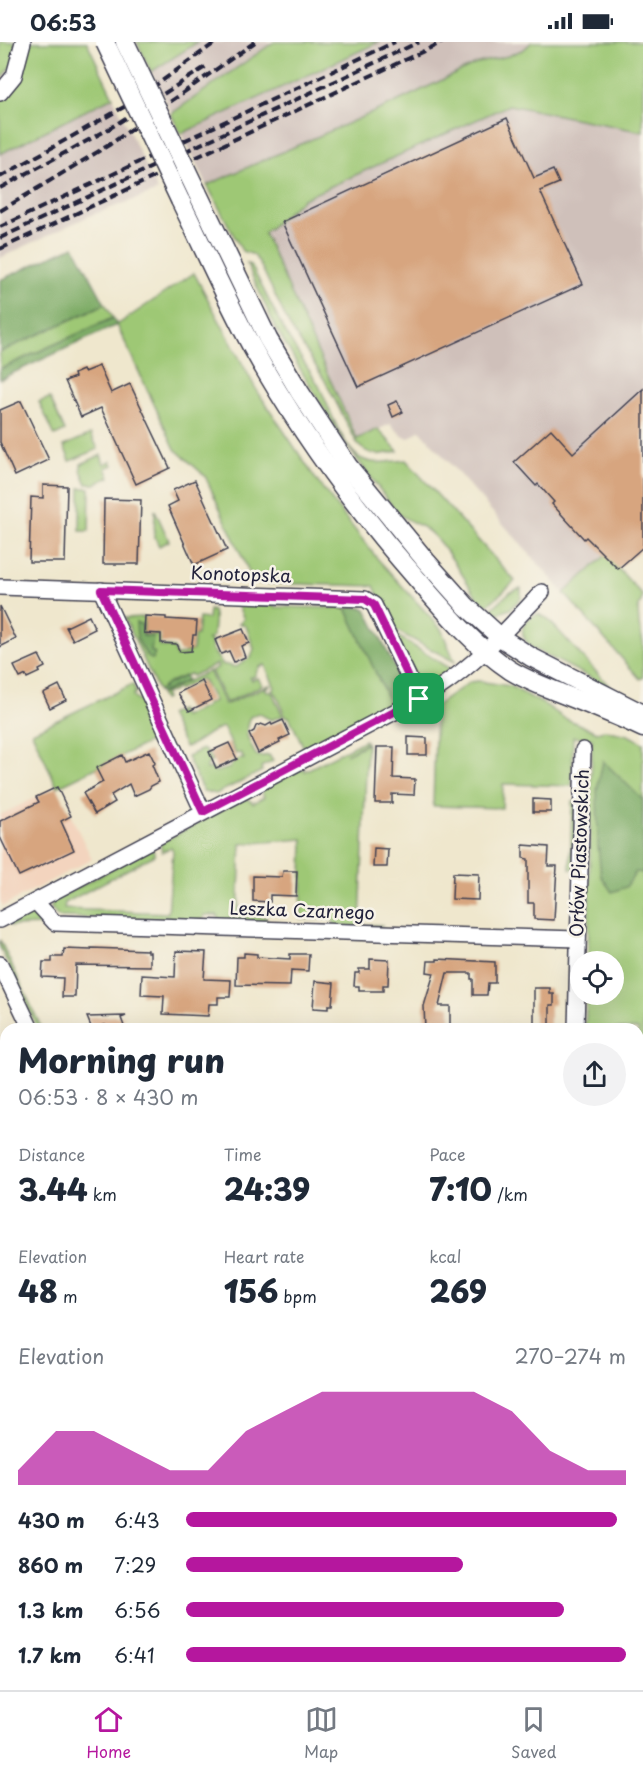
<!DOCTYPE html>
<meta charset="utf-8">
<style>
:root{--surface:#fff;--page:#f2f2f3;--text:#1f2937;--muted:#747a83;--line:#e0e1e3;--accent:#b5179e}
body{margin:0;font-family:"Playpen Sans",sans-serif;background:var(--page);color:var(--text);height:100vh;display:flex;flex-direction:column;font-size:22px;white-space:nowrap}
*{box-sizing:border-box;margin:0}
p{font-size:20px;color:var(--muted)}
.icon{flex:none;width:33px;height:33px;fill:none;stroke:currentColor;stroke-width:2;stroke-linecap:round;stroke-linejoin:round}
.map{position:relative;flex:1;overflow:hidden}
.side{position:absolute;left:0px;top:981px;width:644px;height:668px;display:flex;flex-direction:column;background:var(--surface);border-radius:18px 18px 0 0;box-shadow:0 6px 24px #0002}
.side>*{flex:none}
.tools{position:absolute;left:570px;top:909px;display:grid;gap:12px}
.tools a{display:grid;place-items:center;width:54px;height:54px;border-radius:50%;background:var(--surface);box-shadow:0 6px 24px #0002;font-size:30px}
.pin{position:absolute;display:grid;place-items:center;width:51px;height:51px;color:#fff;margin:-26px;border-radius:12px;box-shadow:0 3px 9px #0006}
.round{display:grid;place-items:center;flex:none;width:63px;height:63px;border-radius:32px;background:var(--page)}
.overview{display:flex;align-items:center;justify-content:space-between;height:102px;padding:0 18px}
h1{font-size:33px;font-weight:800;line-height:45px}
.stats{display:grid;grid-template-columns:repeat(3,1fr);gap:9px;height:102px;padding:6px 18px}
.stats div{display:grid;align-content:center}
.stats b{font-size:30px;font-weight:800}
.stats small{font-size:16px;font-weight:400}
.stats p{font-size:16px}
.chart{height:168px;padding:12px 18px}
.chart p{display:flex;justify-content:space-between}
.chart svg{width:100%;height:108px;margin-top:6px;fill:var(--accent);opacity:.7}
ul{padding:0 18px;list-style:none;font-size:20px}
li{display:grid;grid-template-columns:96px 72px 1fr;align-items:center;height:45px}
li i{height:15px;border-radius:8px;background:var(--accent)}
.status{display:flex;justify-content:space-between;align-items:center;height:42px;padding:0 30px;background:var(--surface);direction:ltr}
.status svg{height:16px;fill:currentColor}
.tabs{display:flex;justify-content:space-around;align-items:center;height:84px;border-top:2px solid var(--line);background:var(--surface);font-size:16px;color:var(--muted)}
.tabs a{display:grid;justify-items:center;gap:3px}
.tabs .active{color:var(--accent)}
.map>svg:first-child{display:block}
</style>
<div class="status"><b>06:53</b><svg viewBox="0 0 49 12"><path d="M0 12V9h3v3zM5 12V6h3v6zM10 12V3h3v9zM15 12V0h3v12zM26 1h20v11H26zM47 4h2v5h-2z"/></svg></div>
<div class="map">
<svg width="643" height="1648" viewBox="0 0 643 1648">
<rect width="100%" height="100%" fill="#f7f3e8"/>
<filter id="ink" filterUnits="userSpaceOnUse"><feTurbulence type="fractalNoise" baseFrequency=".0167" numOctaves="2"/><feDisplacementMap in="SourceGraphic" scale="12" xChannelSelector="R" yChannelSelector="G"/><feConvolveMatrix kernelMatrix="1 2 1 2 8 2 1 2 1" color-interpolation-filters="sRGB"/></filter>
<filter id="wash" filterUnits="userSpaceOnUse"><feTurbulence type="fractalNoise" baseFrequency=".008" numOctaves="4" result="noise"/><feDisplacementMap in="SourceGraphic" scale="24" xChannelSelector="R" yChannelSelector="G"/><feGaussianBlur stdDeviation="1.35" result="paint"/><feColorMatrix in="noise" values="0 0 0 0 0 0 0 0 0 0 0 0 0 0 0 0 0 1.4 0 .05"/><feComposite in="paint" operator="in"/></filter>
<g filter="url(#wash)">
<rect width="100%" height="100%" fill="#efe7cd"/>
<!-- built -->
<g fill="#f3d4be">
<polygon points="57,745 92,817 3,864 0,858 0,773"/>
<rect x="571" y="1643" width="72" height="5"/>
</g>
<!-- industrial -->
<g fill="#cfc0ba">
<polygon points="181,0 532,0 524,7 508,14 478,21 392,62 207,143 147,21"/>
<polygon points="113,55 158,149 89,174 0,216 0,112"/>
<polygon points="509,63 643,90 643,477 564,551 420,388 409,396 404,395 390,382 358,397 264,191 303,157"/>
</g>
<!-- green -->
<g fill="#9ec874" stroke="#607558" stroke-width="1.5">
<polygon points="0,0 16,0 13,22 0,40"/>
<path d="M29,0H87L113,55L0,112V58C19,40 25,26 29,0Z"/>
<polygon points="137,0 198,0 151,30"/>
<polygon points="274,0 379,0 181,92 171,72"/>
<path d="M532,0H643V90L509,63L303,157L264,191L357,397L378,387L398,409C381,413 372,416 358,403L324,337L289,283L262,226L254,213L242,209L207,143L392,62L478,21L508,14L524,7Z"/>
<path d="M247,222L251,223C263,246 274,270 287,293C297,311 309,327 319,344C329,364 342,405 360,416C374,424 391,419 406,418L515,539L489,562H484L479,558C465,539 443,497 424,486C415,481 407,478 398,472L342,397L275,285Z"/>
<polygon points="194,231 256,347 317,439 376,515 441,587 455,620 393,587 374,544 254,541 205,434 175,407 117,283"/>
<polygon points="105,262 113,276 0,327 0,310"/>
<polygon points="50,356 65,389 55,394 39,360"/>
<polygon points="91,392 98,407 70,419 64,404"/>
<polygon points="101,413 104,422 111,419 113,423 106,426 110,435 95,442 87,442 81,428 81,422"/>
<polygon points="80,446 90,446 89,489 80,489"/>
<polygon points="155,468 169,499 159,504 154,493"/>
<polygon points="606,513 643,554 638,568 639,583 643,600 643,636 640,637 564,551"/>
<polygon points="521,546 521,556 510,567 494,573 488,570 510,550"/>
<path d="M241,558H268L274,565L346,566L391,664L306,710L289,675L285,674L277,653L272,648L275,646L265,623L259,625L254,635H250L252,638L258,636L263,643L226,661L211,629L218,625L217,622L192,634L190,632L170,640L158,649L125,576L144,575V592L159,593L160,604L174,606L176,614L193,608L194,594L197,593L199,576L208,577L209,568L213,569C216,577 213,585 213,594L208,598H211L212,607L222,622L236,625L251,615L254,607L246,584L239,581L244,577L238,564Z"/>
<path d="M538,572L547,576L611,646L532,606C518,593 519,579 538,572Z"/>
<polygon points="391,590 452,628 421,649"/>
<path d="M209,629L225,663L269,643L270,644L265,646L268,650L270,649L273,652L283,674L271,678L258,671L250,675C245,687 246,693 251,703C256,714 255,716 269,713L273,719L261,725L262,729L216,752L203,749L187,715L202,707L206,709L212,719L206,724L207,727L211,726L215,730L230,726L231,723L240,717H244L241,711L236,712L223,685C208,688 199,702 185,705L169,673L179,668L183,675L206,665V663L214,659L203,638L201,637L180,647H175L174,649L164,652L166,657L163,658L160,652Z"/>
<polygon points="478,639 510,644 547,664 564,676 597,690 604,688 628,693 643,701 643,1160 638,1159 638,987 585,987 587,953 614,952 614,920 588,919 592,697 573,695 572,744 503,742 502,766 433,764 436,664 470,640"/>
<polygon points="133,642 136,650 133,653 136,658 141,658 158,696 57,745 32,690"/>
<polygon points="365,698 366,701 346,712 367,702 360,883 382,883 381,885 335,884 332,877 301,877 303,797 241,802 238,874 266,875 266,881 220,880 217,873 204,873 203,879 58,875 51,866 53,859 150,806 153,808 155,813 65,861 64,867 168,871 173,809 171,805 162,810 160,801 246,755 253,761 264,755 262,750 263,746 303,726 305,729"/>
<polygon points="572,759 577,759 575,827 570,827"/>
<polygon points="29,871 36,872 46,883 11,884 8,881"/>
<polygon points="0,898 42,987 38,987 0,905"/>
<rect x="638" y="1198" width="5" height="87"/>
<rect x="638" y="1305" width="5" height="44"/>
<rect x="638" y="1360" width="5" height="204"/>
<polygon points="638,1610 643,1610 642,1642 638,1642"/>
<polygon points="120,1643 232,1642 232,1648 119,1648"/>
</g>
<!-- forest -->
<g fill="#7eac66" stroke="#506750" stroke-width="1.5">
<polygon points="74,204 105,262 0,310 0,238"/>
<polygon points="113,276 117,283 0,337 0,327"/>
<polygon points="358,565 366,567 404,644 407,653 391,664 346,566"/>
<polygon points="136,580 142,583 143,594 153,595 151,609 155,611 153,617 148,616 137,597"/>
<polygon points="185,634 187,639 160,652 158,649 164,646 163,644"/>
<polygon points="603,719 643,758 643,831 636,830 626,845 612,850 601,834 598,803 597,748"/>
</g>
<g fill="none" stroke-linecap="round" stroke-linejoin="round">
<!-- stream -->
<polyline stroke="#80b5ee" stroke-width="4" points="638,1585 643,1586"/>
</g>
<g id="blocks">
<!-- building -->
<g fill="#d7a57f">
<polygon points="507,76 534,136 553,128 559,141 540,149 583,242 358,345 282,180"/>
<polygon points="99,324 111,351 130,342 170,426 136,442 101,366 81,375 65,339 75,335 74,332 83,328 84,330"/>
<polygon points="643,347 643,505 618,527 586,495 584,497 552,462 554,460 538,442 536,444 514,420 551,387 573,411"/>
<polygon points="21,359 49,418 15,434 0,400 0,368"/>
<polygon points="397,359 403,370 393,375 388,363"/>
<polygon points="195,438 227,508 194,523 168,464 178,459 173,448"/>
<polygon points="43,443 67,444 65,520 29,520 31,455 43,456"/>
<polygon points="104,457 141,458 139,522 103,522"/>
<polygon points="0,564 16,597 0,605"/>
<polygon points="89,574 95,587 73,598 66,585"/>
<polygon points="145,574 166,575 166,577 197,579 196,593 193,593 191,609 180,610 176,602 161,601 161,592 144,591"/>
<polygon points="243,587 249,601 241,604 245,615 234,620 229,609 221,612 215,598"/>
<polygon points="39,613 45,625 39,628 40,630 27,636 26,633 20,636 14,624"/>
<polygon points="202,639 211,658 189,669 178,651"/>
<polygon points="59,643 66,658 50,666 43,651"/>
<polygon points="283,678 290,693 279,698 280,700 258,711 249,692 254,689 256,684 261,682 266,684 271,681 272,683"/>
<polygon points="408,695 427,696 427,713 408,713"/>
<polygon points="229,701 237,717 216,726 209,710"/>
<polygon points="377,705 394,705 393,736 415,737 414,753 392,752 392,761 375,761"/>
<polygon points="149,709 155,721 152,723 159,740 151,744 149,747 134,754 129,742 111,753 115,760 95,772 83,751 103,740 96,726 122,713 125,720"/>
<polygon points="57,745 71,774 61,779 74,808 19,834 0,795 0,779 39,760 36,755"/>
<polygon points="533,757 551,758 551,770 533,770"/>
<polygon points="523,803 549,805 548,824 557,824 554,878 534,877 534,861 528,861 528,817 523,816"/>
<polygon points="374,806 388,807 387,825 373,825"/>
<polygon points="283,829 297,829 296,854 270,853 270,860 253,859 253,834 282,835"/>
<polygon points="453,831 479,832 478,858 452,857"/>
<polygon points="91,906 147,908 147,910 150,910 150,924 76,923 75,955 62,955 63,936 42,935 43,920 52,920 52,915 63,915 64,907 91,908"/>
<polygon points="176,909 206,910 204,937 231,938 230,955 218,955 218,962 209,962 208,974 163,972 164,954 141,953 142,933 175,935"/>
<polygon points="244,911 257,912 257,915 290,917 290,912 309,912 308,929 291,928 290,944 236,943 237,915 244,915"/>
<polygon points="370,917 389,918 388,943 383,943 383,949 359,949 359,944 354,944 355,931 359,931 359,927 370,927"/>
<polygon points="437,917 495,920 495,941 488,941 487,953 473,953 473,937 471,937 471,931 447,931 439,964 450,964 450,987 425,987 424,964 434,931 427,930 428,919 437,919"/>
<polygon points="315,939 334,941 332,963 328,963 328,967 313,966"/>
<polygon points="534,946 550,946 550,952 554,952 554,963 550,963 550,987 534,987"/>
<polygon points="126,974 121,976 124,984 117,987 107,987 105,983 92,987 87,975"/>
</g>
</g>
</g>
<g filter="url(#ink)">
<use href="#blocks" fill-opacity="0" stroke="#414051" stroke-width="1.5"/>
<g fill="none" stroke-linecap="round" stroke-linejoin="round">
<defs>
<g id="minor">
<polyline points="0,51 14,34 23,0"/>
<polyline points="0,545 365,557 374,563 419,657"/>
<polyline points="101,548 203,770"/>
<polyline points="36,860 55,881 578,897"/>
<path d="M0,878L436,648C480,619 506,588 542,550"/>
<polyline points="0,922 31,987"/>
<polyline points="576,987 583,708"/>
<polyline points="0,1413 6,1410"/>
<polyline points="110,1648 110,1642"/>
<polyline points="320,1648 320,1642"/>
</g>
<g id="tertiary">
<polyline points="197,150 268,297 299,349 348,424 426,519 466,564 500,595 531,615 643,672"/>
<path d="M180,158C204,207 226,257 252,305C298,388 354,465 417,537C445,569 474,604 510,628C526,638 543,644 560,651C588,662 616,673 643,686"/>
<polyline points="638,1575 643,1575"/>
<polyline points="559,1648 560,1642"/>
</g>
</defs>
<!-- minor casing -->
<use href="#minor" stroke="#414051" stroke-width="18"/>
<!-- tertiary casing -->
<use href="#tertiary" stroke="#414051" stroke-width="21"/>
<!-- minor -->
<use href="#minor" stroke="#fff" stroke-width="15"/>
<!-- tertiary -->
<use href="#tertiary" stroke="#fff" stroke-width="18"/>
<!-- rail -->
<g stroke="#22223b" stroke-width="4" stroke-dasharray="9 4.5" stroke-linecap="butt">
<polyline points="0,135 131,61 216,0"/>
<polyline points="0,146 107,88 207,24"/>
<polyline points="0,169 109,103 255,0"/>
<polyline points="0,185 395,0"/>
<polyline points="0,196 419,0"/>
<polyline points="0,207 443,0"/>
</g>
<defs>
<g id="tertiary-bridge">
<polyline points="105,0 180,158"/>
<polyline points="125,0 197,150"/>
</g>
</defs>
<!-- tertiary-bridge casing -->
<use href="#tertiary-bridge" stroke="#414051" stroke-width="21" stroke-linecap="butt"/>
<!-- tertiary-bridge -->
<use href="#tertiary-bridge" stroke="#fff" stroke-width="18"/>
</g>
</g>
<g fill="none" stroke-linecap="round" stroke-linejoin="round" filter="url(#ink)">
<defs>
<polygon id="route" points="101,548 365,557 374,563 419,657 203,770"/>
</defs>
<!-- route casing -->
<use href="#route" stroke="#fff" stroke-width="12"/>
<!-- route -->
<use href="#route" stroke="#b5179e" stroke-width="8"/>
</g>
<g text-anchor="middle" stroke-width="5" stroke-linejoin="round" paint-order="stroke">
<!-- street labels -->
<g font-size="18" fill="#22223b" stroke="#f7f3e8">
<text transform="translate(241 533) rotate(2)" y="6">Konotopska</text>
<text transform="translate(580 811) rotate(-88)" y="6">Orłów Piastowskich</text>
<text transform="translate(302 869) rotate(2)" y="6">Leszka Czarnego</text>
</g>
</g>
</svg>
<div class="tools">
<a><svg class="icon" aria-label="locate" viewBox="0 0 24 24"><circle cx="12" cy="12" r="6"/><path d="M12 2v4M12 18v4M2 12h4M18 12h4"/></svg></a>
</div>
<div class="pin" style="left:419px;top:657px;background:#1e9e55"><svg class="icon" aria-label="arrive" viewBox="0 0 24 24"><path d="M6 21V4h12l-3 4 3 4H6"/></svg></div>
<section class="side">
<div class="overview"><div><h1>Morning run</h1><p>06:53 · 8 × 430 m</p></div><a class="round"><svg class="icon" aria-label="share" viewBox="0 0 24 24"><path d="M12 15V3M7 8l5-5 5 5M5 13v7h14v-7"/></svg></a></div>
<div class="stats">
<div><p>Distance</p><b>3.44<small> km</small></b></div>
<div><p>Time</p><b>24:39</b></div>
<div><p>Pace</p><b>7:10<small> /km</small></b></div>
</div>
<div class="stats">
<div><p>Elevation</p><b>48<small> m</small></b></div>
<div><p>Heart rate</p><b>156<small> bpm</small></b></div>
<div><p>kcal</p><b>269</b></div>
</div>
<div class="chart"><p><span>Elevation</span>270–274 m</p>
<svg viewBox="0 0 160 44" preserveAspectRatio="none"><path d="M0 44V38L10 22L20 22L30 30L40 38L50 38L60 22L70 14L80 6L90 6L100 6L110 6L120 6L130 14L140 30L150 38L160 38V44z"/></svg>
</div>
<ul>
<li><b>430 m</b>6:43<i style="width:98%"></i></li>
<li><b>860 m</b>7:29<i style="width:63%"></i></li>
<li><b>1.3 km</b>6:56<i style="width:86%"></i></li>
<li><b>1.7 km</b>6:41<i style="width:100%"></i></li>
</ul>
</section>
</div>
<nav class="tabs">
<a class="active"><svg class="icon" aria-label="home" viewBox="0 0 24 24"><path d="M3 11l9-7 9 7M6 9v11h12V9"/></svg>Home</a>
<a><svg class="icon" aria-label="map" viewBox="0 0 24 24"><path d="M3 6l6-2 6 2 6-2v14l-6 2-6-2-6 2zM9 4v14M15 6v14"/></svg>Map</a>
<a><svg class="icon" aria-label="saved" viewBox="0 0 24 24"><path d="M7 4h10v16l-5-4-5 4z"/></svg>Saved</a>
</nav>
